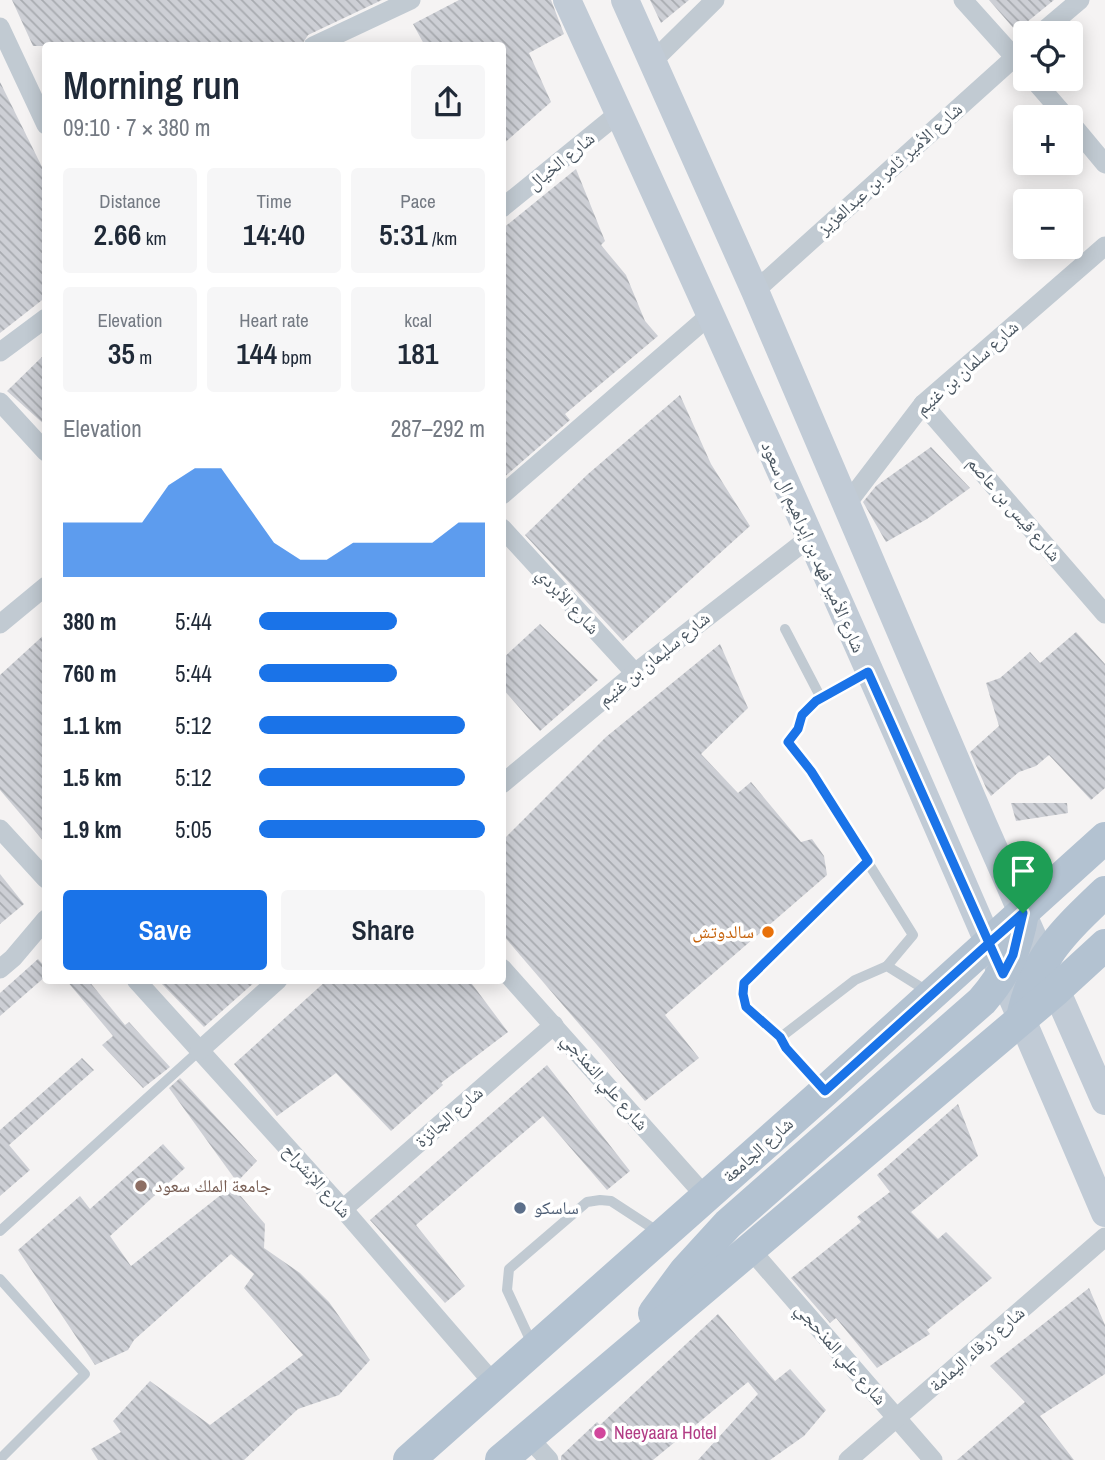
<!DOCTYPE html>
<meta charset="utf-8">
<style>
:root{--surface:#fff;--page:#f6f6f7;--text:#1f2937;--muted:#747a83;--accent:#1a73e8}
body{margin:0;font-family:"Archivo Narrow","Noto Naskh Arabic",sans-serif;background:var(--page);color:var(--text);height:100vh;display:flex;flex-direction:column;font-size:26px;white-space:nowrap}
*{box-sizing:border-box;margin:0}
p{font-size:23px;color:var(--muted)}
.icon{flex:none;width:38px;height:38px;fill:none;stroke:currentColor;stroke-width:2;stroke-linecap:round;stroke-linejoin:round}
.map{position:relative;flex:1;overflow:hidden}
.sheet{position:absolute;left:42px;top:42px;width:464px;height:942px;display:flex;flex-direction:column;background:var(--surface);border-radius:7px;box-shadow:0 4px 18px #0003}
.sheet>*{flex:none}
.buttons{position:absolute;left:1013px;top:21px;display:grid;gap:14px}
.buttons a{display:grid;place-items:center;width:70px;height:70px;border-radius:7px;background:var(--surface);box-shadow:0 4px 18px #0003;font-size:35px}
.pin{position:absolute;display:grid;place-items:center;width:60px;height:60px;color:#fff;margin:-72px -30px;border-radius:50% 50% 50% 0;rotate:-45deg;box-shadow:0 0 7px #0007}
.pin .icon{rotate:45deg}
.round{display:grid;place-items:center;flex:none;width:74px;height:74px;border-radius:7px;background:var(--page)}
.head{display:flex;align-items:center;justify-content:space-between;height:119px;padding:0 21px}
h1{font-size:38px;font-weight:600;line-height:52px}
.figures{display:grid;grid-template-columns:repeat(3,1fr);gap:10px;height:119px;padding:7px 21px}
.figures div{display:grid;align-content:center;border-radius:7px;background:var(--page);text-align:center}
.figures b{font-size:30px;font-weight:600}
.figures small{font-size:19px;font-weight:400}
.figures p{font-size:19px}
.chart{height:196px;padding:14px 21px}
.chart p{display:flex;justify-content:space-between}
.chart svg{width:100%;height:126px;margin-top:7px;fill:var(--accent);opacity:.7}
.primary-button{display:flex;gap:14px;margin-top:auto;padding:14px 21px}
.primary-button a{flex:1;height:80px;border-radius:7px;background:var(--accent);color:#fff;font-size:28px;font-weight:600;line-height:80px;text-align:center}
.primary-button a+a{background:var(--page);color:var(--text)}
ul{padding:0 21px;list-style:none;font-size:23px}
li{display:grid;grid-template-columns:112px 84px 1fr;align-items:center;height:52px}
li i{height:18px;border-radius:9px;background:var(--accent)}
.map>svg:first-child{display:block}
</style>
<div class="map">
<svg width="1105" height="1460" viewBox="0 0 1105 1460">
<defs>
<pattern id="building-back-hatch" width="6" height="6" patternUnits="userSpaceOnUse" patternTransform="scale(1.75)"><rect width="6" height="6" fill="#cdcfd5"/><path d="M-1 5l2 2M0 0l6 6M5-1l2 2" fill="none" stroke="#a8abb0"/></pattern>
</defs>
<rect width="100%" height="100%" fill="#f5f3f3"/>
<!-- building -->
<g fill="url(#building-back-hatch)">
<polygon points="12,0 382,0 308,35 301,46 33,46"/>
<polygon points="459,0 551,0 564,34 529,53 551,102 502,145 502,46 425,46 413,24"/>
<polygon points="650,0 689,0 661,23"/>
<polygon points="989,0 1054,0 1016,31"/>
<polygon points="0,82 46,175 46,297 0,333"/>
<polygon points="576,169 605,241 601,245 626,275 645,321 658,336 565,414 570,420 502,479 502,229"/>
<polygon points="46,353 46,426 7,391"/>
<polygon points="680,395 711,464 750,526 623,641 525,535 588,474"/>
<polygon points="931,447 970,488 927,519 886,542 863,502 876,486"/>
<polygon points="540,624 598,680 540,731 502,688 502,659"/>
<polygon points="1076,632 1105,664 1105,788 1091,800 1049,755 1036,766 1019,772 991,796 987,790 970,752 999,726 986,683 1000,678 1030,652 1040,663"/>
<polygon points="46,633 46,844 0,790 0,675"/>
<polygon points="720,644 748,708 701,754 738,793 751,782 801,842 812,839 824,856 827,875 665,1015 699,1058 645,1101 502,934 502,841 606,737"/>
<polygon points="1011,803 1067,803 1068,813 1016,821"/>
<polygon points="0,874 24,904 0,924"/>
<polygon points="38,959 46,968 46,976 0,1016 0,993"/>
<polygon points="66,980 88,980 125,1025 129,1022 170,1067 143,1088 102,1045 113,1036"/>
<polygon points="158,980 257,980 204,1027"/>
<polygon points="327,980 469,980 508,1032 441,1083 443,1085 391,1131 336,1073 277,1116 234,1064"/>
<polygon points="82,1058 94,1070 9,1145 30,1170 0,1196 0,1130"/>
<polygon points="547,1065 630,1171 607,1190 543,1116 416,1225 465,1286 445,1303 370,1220"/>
<polygon points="180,1078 257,1161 237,1182 169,1088"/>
<polygon points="958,1104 978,1156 911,1212 938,1239 946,1232 992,1278 927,1330 930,1334 877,1368 836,1318 830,1323 791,1278 861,1222 857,1217 890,1192 877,1175"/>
<polygon points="163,1144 185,1168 110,1236 131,1266 232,1186 265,1224 264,1248 300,1273 329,1302 370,1360 339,1395 298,1409 244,1460 98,1460 91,1449 121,1432 113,1421 150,1381 210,1425 303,1355 244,1288 254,1274 231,1254 134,1340 128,1350 95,1365 18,1250 80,1196 90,1209"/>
<polygon points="1089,1288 1105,1325 1105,1374 1040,1416 1074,1460 957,1460 1025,1402 990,1366"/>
<polygon points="718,1314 775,1381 790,1369 826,1410 804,1436 770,1460 698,1460 758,1394 748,1382 653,1460 561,1460 561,1456 597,1422 600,1425"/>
</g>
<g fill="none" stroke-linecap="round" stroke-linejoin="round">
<!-- lane -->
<g stroke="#c1cad2" stroke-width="10">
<polyline points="785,629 821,698"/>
<polyline points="868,672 815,701 802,715 798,728 787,742 811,771 913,935 887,966"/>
<polyline points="781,1037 745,1007 743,994 744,983 868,861"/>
<polyline points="823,1089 785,1048 781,1037 855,980 887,966 927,991"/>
<polyline points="0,1231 199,1051"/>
<polyline points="0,1279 85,1374 0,1459"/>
<polyline points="533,1346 507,1290 509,1269 587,1202 600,1200 611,1201 660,1233"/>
</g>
<!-- street -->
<g stroke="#c1cad2" stroke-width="19">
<polyline points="963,0 1026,70"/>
<polyline points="0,27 46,125"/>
<polyline points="1041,33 1080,0"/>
<polyline points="313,46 411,0"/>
<polyline points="653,61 715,0"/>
<polyline points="1033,79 1066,117"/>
<polyline points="1071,123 1105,164"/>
<polyline points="502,208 619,113"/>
<polyline points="755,291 1026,47"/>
<polyline points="0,352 46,318"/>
<polyline points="0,402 46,452"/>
<polyline points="923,404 1105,614"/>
<polyline points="502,495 710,315"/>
<polyline points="846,505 923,404 1105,246"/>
<polyline points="502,528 635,673"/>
<polyline points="0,624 46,586"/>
<polyline points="502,784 635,673 809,538"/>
<polyline points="0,829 46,879"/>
<polyline points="502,968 706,1197"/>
<polyline points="0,969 13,958 46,919"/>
<polyline points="136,980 343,1209 495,1385"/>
<polyline points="199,1051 278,980"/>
<polyline points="343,1209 554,1025"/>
<polyline points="750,1249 933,1460"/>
<polyline points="528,1437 549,1460"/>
<polyline points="848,1460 1105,1237"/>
</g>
<!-- secondary -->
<g stroke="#c1cbd6" stroke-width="28">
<path d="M567,0C752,402 931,806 1105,1213"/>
<polyline points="625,0 755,291 983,824 1105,1101"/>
</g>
<!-- primary -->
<g stroke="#b3c2d1" stroke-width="32">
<path d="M1022,1018C1034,959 1063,932 1105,892"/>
<path d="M654,1313L685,1271L728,1224L982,1001C1006,974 1017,948 1023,913"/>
<polyline points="409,1460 825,1091 1105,838"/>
<polyline points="501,1460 1056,990 1105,945"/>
</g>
</g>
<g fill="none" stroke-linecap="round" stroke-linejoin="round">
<defs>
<polyline id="route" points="1023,913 989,943 868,672 816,701 802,715 798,729 788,742 811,771 868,861 744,983 743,994 746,1007 780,1037 786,1048 825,1091 989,943 1003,974 1013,955 1023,913"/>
</defs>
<!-- route casing -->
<use href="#route" stroke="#fff" stroke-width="14"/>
<!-- route -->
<use href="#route" stroke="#1a73e8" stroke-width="9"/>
</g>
<!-- markers -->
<circle fill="#e8710a" stroke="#fff" stroke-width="2.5" cx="768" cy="932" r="7"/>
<circle fill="#8d6e63" stroke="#fff" stroke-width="2.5" cx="141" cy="1186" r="7"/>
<circle fill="#5c6f8a" stroke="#fff" stroke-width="2.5" cx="520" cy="1208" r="7"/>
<circle fill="#d1479c" stroke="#fff" stroke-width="2.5" cx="600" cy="1433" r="7"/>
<g text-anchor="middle" stroke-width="7" stroke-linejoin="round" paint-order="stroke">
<!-- street labels -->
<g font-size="18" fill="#4a5661" stroke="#fff">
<text transform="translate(561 161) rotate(-39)" y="6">شارع الخيال</text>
<text transform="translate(890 169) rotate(-42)" y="6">شارع الأمير ثامر بن عبدالعزيز</text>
<text transform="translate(967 368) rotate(-42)" y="6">شارع سلمان بن غنيم</text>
<text transform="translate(1014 509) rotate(49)" y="6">شارع قيس بن عاصم</text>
<text transform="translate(813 547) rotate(66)" y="6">شارع الأمير فهد بن إبراهيم ال سعود</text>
<text transform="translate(568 601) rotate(47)" y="6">شارع الأبردي</text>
<text transform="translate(654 659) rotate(-39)" y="6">شارع سليمان بن غنيم</text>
<text transform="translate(605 1082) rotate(49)" y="6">شارع علي النمذجي</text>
<text transform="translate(449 1117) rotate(-41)" y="6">شارع الجائزة</text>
<text transform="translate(758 1150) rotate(-42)" y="6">شارع الجامعة</text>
<text transform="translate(317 1181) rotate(48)" y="6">شارع الإنشراح</text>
<text transform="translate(977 1349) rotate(-41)" y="6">شارع زرقاء اليمامة</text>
<text transform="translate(841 1354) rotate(49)" y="6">شارع علي المذحجي</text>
</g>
<!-- food labels -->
<g font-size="18" fill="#c56008" stroke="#fff" text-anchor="end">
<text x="754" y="938">سالدوتش</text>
</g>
<!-- education labels -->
<g font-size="18" fill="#785e54" stroke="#fff" text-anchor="start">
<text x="155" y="1192">جامعة الملك سعود</text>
</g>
<!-- service labels -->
<g font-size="18" fill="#4e5e75" stroke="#fff" text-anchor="start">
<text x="534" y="1214">ساسكو</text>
</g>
<!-- hotel labels -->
<g font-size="18" fill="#b23c85" stroke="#fff" text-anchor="start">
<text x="614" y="1439">Neeyaara Hotel</text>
</g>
</g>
</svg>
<div class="buttons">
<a><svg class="icon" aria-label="locate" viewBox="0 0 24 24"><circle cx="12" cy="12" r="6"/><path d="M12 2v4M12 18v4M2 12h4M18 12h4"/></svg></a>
<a>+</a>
<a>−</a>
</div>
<div class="pin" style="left:1023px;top:913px;background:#1e9e55"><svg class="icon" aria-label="arrive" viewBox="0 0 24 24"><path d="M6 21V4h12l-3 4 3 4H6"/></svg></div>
<section class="sheet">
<div class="head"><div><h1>Morning run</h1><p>09:10 · 7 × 380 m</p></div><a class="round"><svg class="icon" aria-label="share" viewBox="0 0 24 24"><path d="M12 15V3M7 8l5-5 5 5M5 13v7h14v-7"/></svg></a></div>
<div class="figures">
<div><p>Distance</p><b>2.66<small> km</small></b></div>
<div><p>Time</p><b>14:40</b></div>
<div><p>Pace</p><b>5:31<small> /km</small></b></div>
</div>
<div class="figures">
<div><p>Elevation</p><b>35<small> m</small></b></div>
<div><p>Heart rate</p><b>144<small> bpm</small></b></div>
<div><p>kcal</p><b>181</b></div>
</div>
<div class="chart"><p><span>Elevation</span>287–292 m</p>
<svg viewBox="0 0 160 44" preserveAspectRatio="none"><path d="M0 44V25L10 25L20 25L30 25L40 12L50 6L60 6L70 19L80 32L90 38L100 38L110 32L120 32L130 32L140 32L150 25L160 25V44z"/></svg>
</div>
<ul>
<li><b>380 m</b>5:44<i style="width:61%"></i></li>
<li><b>760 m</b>5:44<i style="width:61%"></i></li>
<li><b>1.1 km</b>5:12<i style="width:91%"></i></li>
<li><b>1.5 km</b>5:12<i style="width:91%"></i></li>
<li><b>1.9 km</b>5:05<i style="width:100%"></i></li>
</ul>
<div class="primary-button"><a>Save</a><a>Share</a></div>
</section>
</div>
